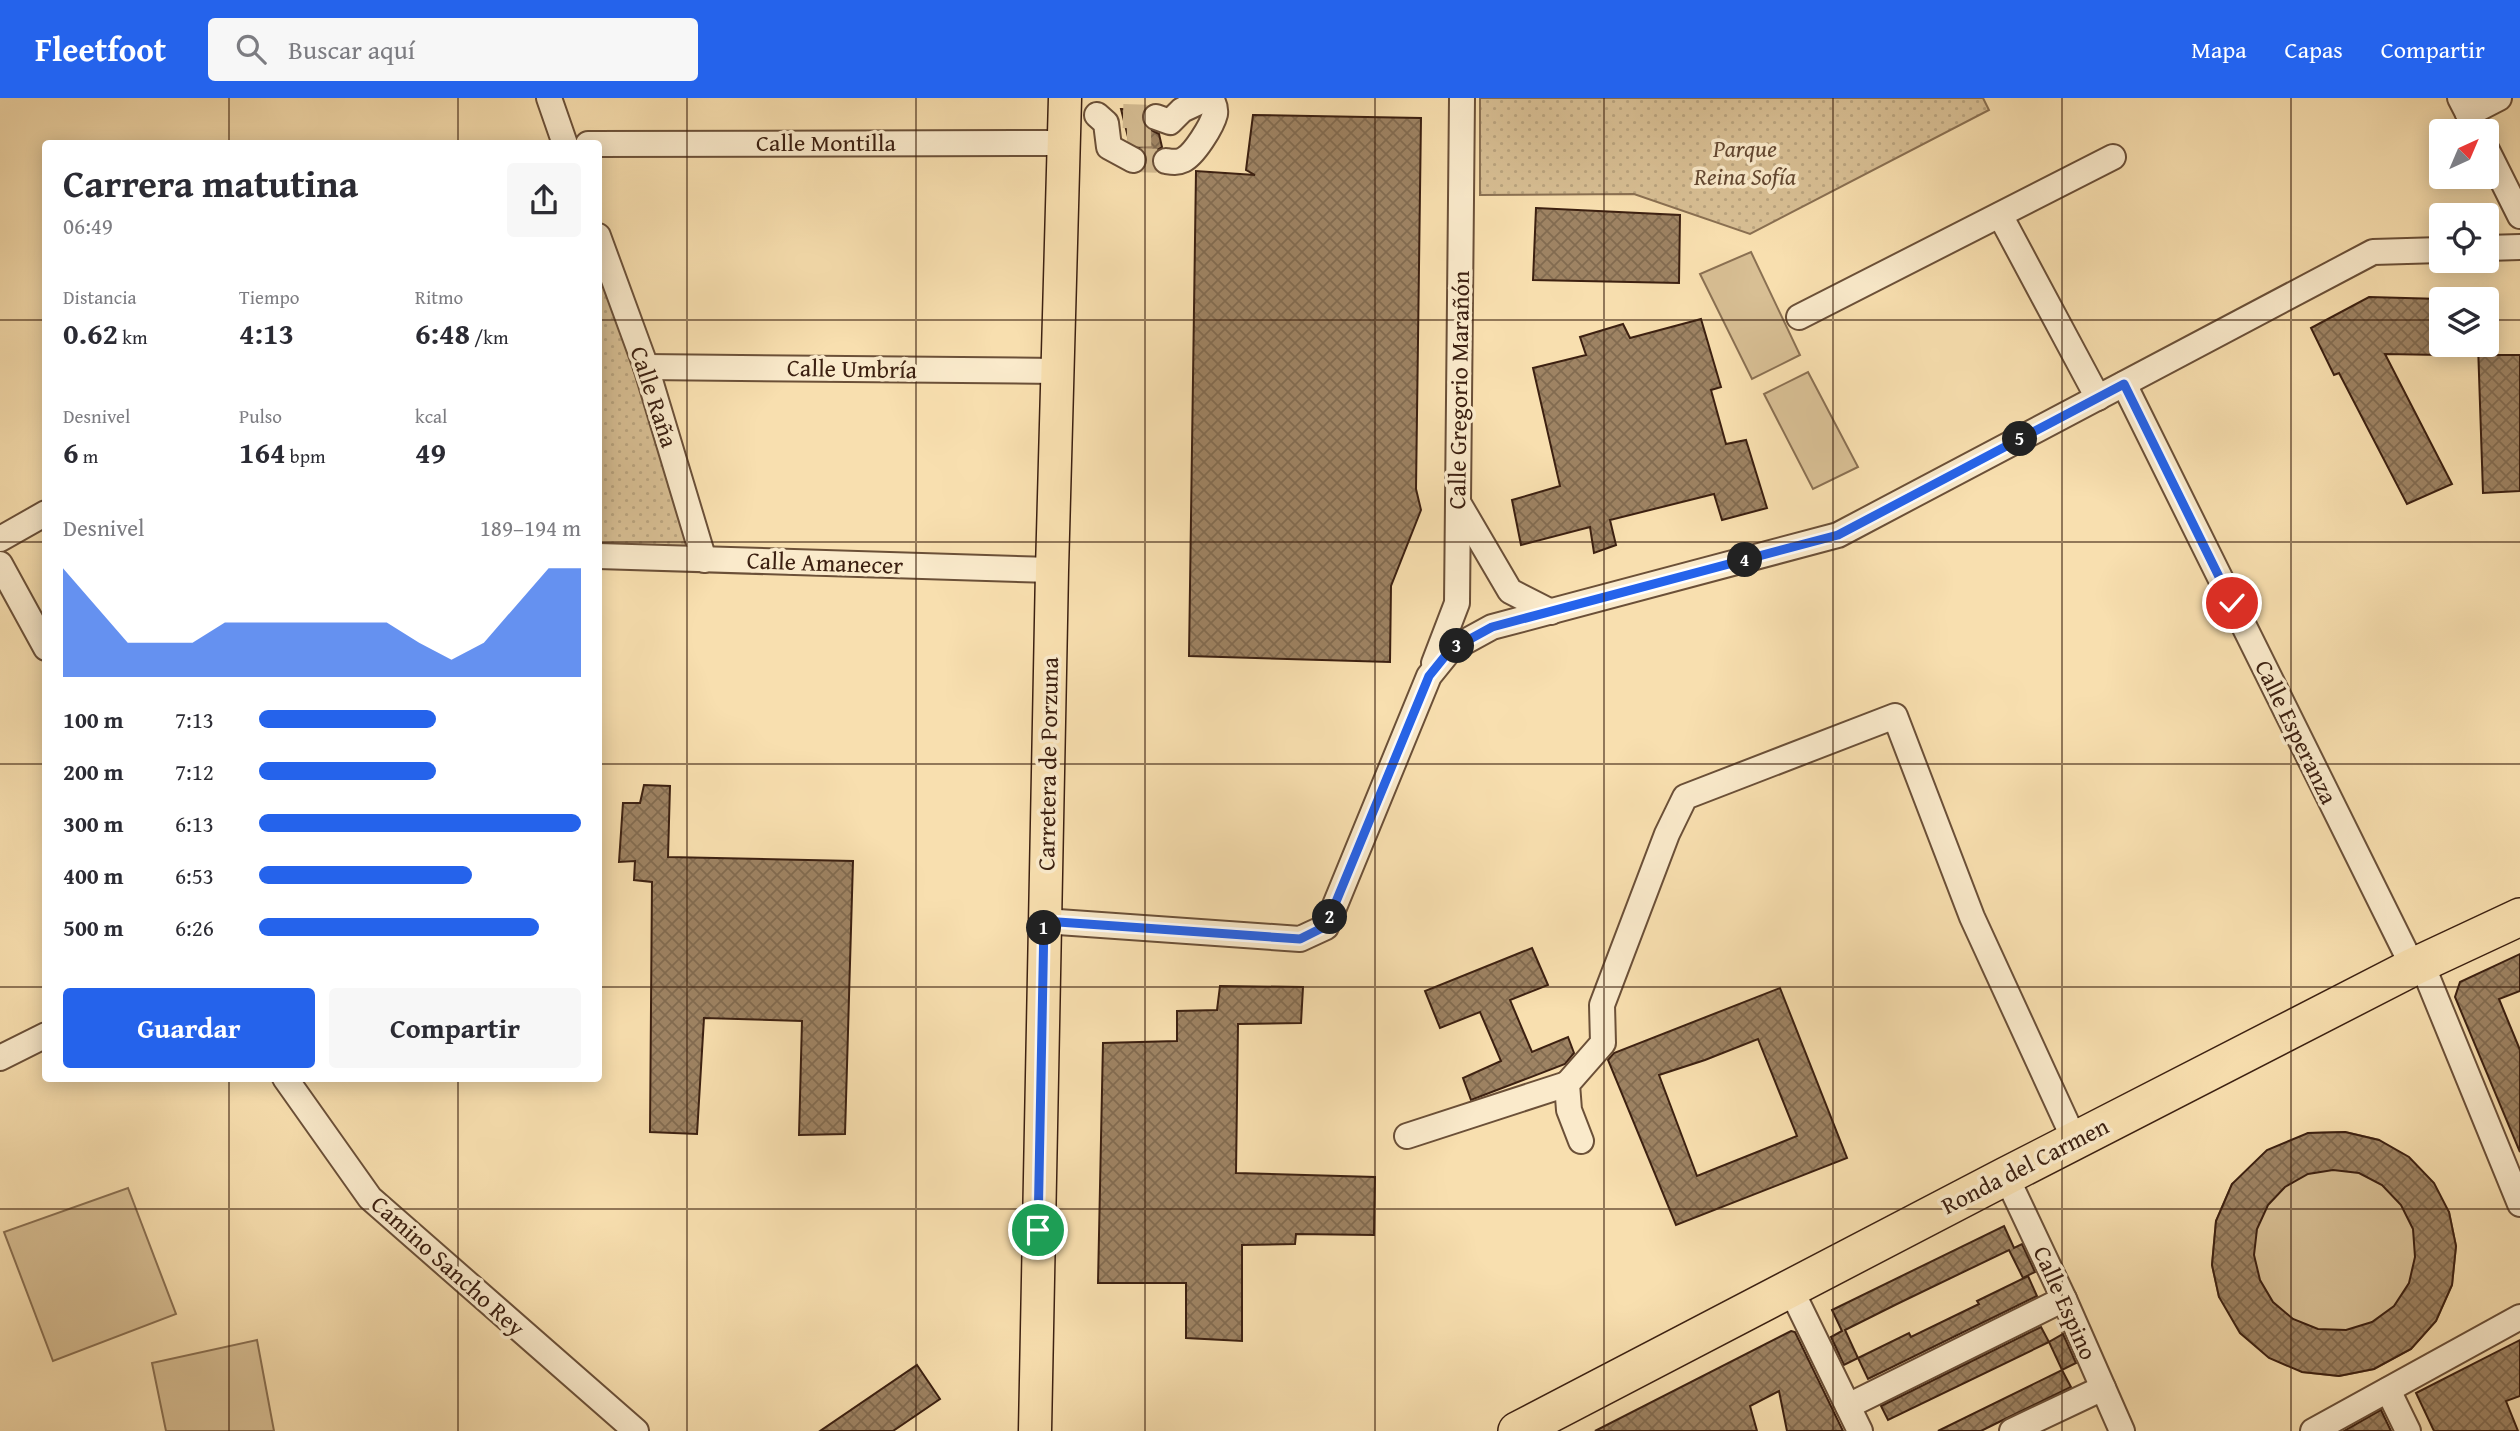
<!DOCTYPE html>
<html lang="es">
<meta charset="utf-8">
<style>
:root{--surface:#fff;--page:#f7f7f7;--text:#2b2b33;--muted:#7c7c81;--accent:#2563eb}
body{margin:0;font-family:"Gentium Book Plus",serif;background:var(--page);color:var(--text);height:100vh;display:flex;flex-direction:column;font-size:26px;white-space:nowrap}
*{box-sizing:border-box;margin:0}
p{font-size:23px;color:var(--muted)}
.icon{flex:none;width:38px;height:38px;fill:none;stroke:currentColor;stroke-width:2;stroke-linecap:round;stroke-linejoin:round}
.map{position:relative;flex:1;overflow:hidden}
.details{position:absolute;left:42px;top:42px;width:560px;height:942px;display:flex;flex-direction:column;background:var(--surface);border-radius:7px;box-shadow:0 4px 18px #0003}
.details>*{flex:none}
.needle{width:46px;rotate:44deg}
.fabs{position:absolute;left:2429px;top:21px;display:grid;gap:14px}
.fabs a{display:grid;place-items:center;width:70px;height:70px;border-radius:7px;background:var(--surface);box-shadow:0 4px 18px #0003;font-size:35px}
.pin{position:absolute;display:grid;place-items:center;width:60px;height:60px;color:#fff;margin:-30px;border:4px solid #fff;border-radius:50%;box-shadow:0 2px 7px #0007}
.km{position:absolute;width:35px;height:35px;margin:-18px;border-radius:50%;background:#222;color:#fff;font-size:19px;line-height:35px;text-align:center}
.round{display:grid;place-items:center;flex:none;width:74px;height:74px;border-radius:7px;background:var(--page)}
.headline{display:flex;align-items:center;justify-content:space-between;height:119px;padding:0 21px}
h1{font-size:38px;font-weight:600;line-height:52px}
.metrics{display:grid;grid-template-columns:repeat(3,1fr);gap:10px;height:119px;padding:7px 21px}
.metrics div{display:grid;align-content:center}
.metrics b{font-size:30px;font-weight:600}
.metrics small{font-size:19px;font-weight:400}
.metrics p{font-size:19px}
.chart{height:196px;padding:14px 21px}
.chart p{display:flex;justify-content:space-between}
.chart svg{width:100%;height:126px;margin-top:7px;fill:var(--accent);opacity:.7}
.action{display:flex;gap:14px;margin-top:auto;padding:14px 21px}
.action a{flex:1;height:80px;border-radius:7px;background:var(--accent);color:#fff;font-size:28px;font-weight:600;line-height:80px;text-align:center}
.action a+a{background:var(--page);color:var(--text)}
ul{padding:0 21px;list-style:none;font-size:23px}
li{display:grid;grid-template-columns:112px 84px 1fr;align-items:center;height:52px}
li i{height:18px;border-radius:9px;background:var(--accent)}
header{display:flex;align-items:center;gap:42px;box-sizing:border-box;height:98px;padding:0 35px;background:var(--accent);color:#fff}
header strong{font-size:33px}
nav{display:flex;gap:38px;margin-inline-start:auto;font-size:24px}
.search{width:490px;height:63px;background:var(--page);display:flex;align-items:center;gap:18px;box-sizing:border-box;padding:0 24px;border-radius:7px;color:var(--muted);font-size:26px}
.map>svg:first-child{display:block}
</style>
<header>
<strong>Fleetfoot</strong>
<div class="search"><svg class="icon" aria-label="search" viewBox="0 0 24 24"><circle cx="10" cy="10" r="6"/><path d="M15 15l6 6"/></svg>Buscar aquí</div>
<nav><a>Mapa</a><a>Capas</a><a>Compartir</a></nav>
</header>
<div class="map">
<svg width="2520" height="1333" viewBox="0 0 2520 1333">
<defs>
<pattern id="park-dots" width="8" height="8" patternUnits="userSpaceOnUse" patternTransform="scale(1.75)"><rect width="8" height="8" fill="#d8bf94"/><path d="M2 2h.1M6 6h.1" fill="none" stroke="#baa47f" stroke-width="1.8" stroke-linecap="round"/></pattern>
<pattern id="building-cross-hatch" width="8" height="8" patternUnits="userSpaceOnUse" patternTransform="scale(1.75)"><rect width="8" height="8" fill="#9e8363"/><path d="M0 0l8 8M0 8l8-8" fill="none" stroke="#826b50"/></pattern>
</defs>
<rect width="100%" height="100%" fill="#f8dfaf"/>
<filter id="stains"><feTurbulence type="fractalNoise" baseFrequency=".00286" numOctaves="4"/><feColorMatrix values="0 0 0 0 .2 0 0 0 0 .09 0 0 0 0 .02 0 0 0 .5 -.17"/></filter>
<radialGradient id="worn" r=".72"><stop offset=".6" stop-color="#630" stop-opacity="0"/><stop offset="1" stop-color="#630" stop-opacity=".3"/></radialGradient>
<!-- green -->
<g fill="#d8bf94" stroke="#8a7052" stroke-width="2">
<polygon points="1751,154 1800,257 1752,281 1700,176"/>
<polygon points="1808,274 1858,369 1813,391 1764,296"/>
<polygon points="2345,1034 2379,1042 2449,1114 2456,1148 2452,1187 2436,1223 2411,1251 2374,1271 2339,1278 2302,1274 2219,1199 2212,1167 2216,1123 2232,1086 2308,1035"/>
<polygon points="128,1090 176,1216 53,1263 4,1134"/>
<polygon points="257,1242 274,1333 166,1333 152,1265"/>
</g>
<!-- park -->
<g fill="url(#park-dots)" stroke="#8a7052" stroke-width="2">
<polygon points="1480,0 1983,0 1989,12 1750,136 1634,96 1480,97"/>
<polygon points="599,145 704,462 599,458"/>
</g>
<!-- building -->
<g fill="url(#building-cross-hatch)" stroke="#3c2011" stroke-width="2" fill-rule="evenodd">
<polygon points="1121,11 1144,12 1141,21 1144,28 1159,36 1162,49 1154,54 1152,66 1147,66 1145,54 1129,43"/>
<polygon points="1253,17 1421,20 1416,391 1421,412 1391,488 1390,564 1189,558 1196,73 1255,77 1246,72"/>
<polygon points="1536,110 1680,117 1679,185 1533,182"/>
<polygon points="2369,199 2441,201 2441,257 2385,256 2452,386 2407,406 2339,275 2334,277 2311,230"/>
<polygon points="1701,221 1721,289 1711,292 1726,346 1746,342 1767,410 1722,422 1714,396 1610,422 1616,447 1594,455 1590,429 1521,447 1512,402 1560,388 1533,270 1586,257 1580,239 1623,226 1630,240"/>
<polygon points="2478,247 2495,247 2495,257 2520,257 2520,393 2483,395"/>
<polygon points="644,687 670,688 668,759 853,763 845,1036 799,1037 802,923 704,920 697,1036 650,1034 652,784 634,782 635,763 619,764 623,705 640,705"/>
<polygon points="1532,850 1548,887 1510,902 1532,954 1568,939 1574,955 1565,966 1471,1002 1463,980 1501,963 1480,914 1440,930 1425,893"/>
<polygon points="2520,856 2520,893 2499,901 2520,952 2520,1054 2455,899 2460,884"/>
<polygon points="1220,888 1303,889 1301,925 1238,926 1236,1075 1375,1079 1374,1137 1296,1136 1295,1146 1242,1147 1242,1243 1186,1240 1186,1185 1098,1185 1103,945 1177,943 1177,913 1217,912"/>
<path d="M1780,890L1847,1060L1676,1127L1608,962L1614,955ZM1758,941L1797,1038L1697,1078L1659,977L1705,962Z"/>
<path d="M2345,1034L2379,1042L2409,1059L2434,1085L2449,1114L2456,1148L2452,1187L2436,1223L2411,1251L2374,1271L2339,1278L2302,1274L2269,1260L2240,1235L2219,1199L2212,1167L2216,1123L2232,1086L2267,1052L2308,1035ZM2333,1072L2359,1075L2382,1087L2401,1107L2413,1131L2415,1159L2409,1185L2394,1208L2372,1224L2346,1232L2318,1231L2293,1221L2273,1204L2260,1182L2254,1157L2257,1131L2268,1107L2285,1089L2308,1076Z"/>
<polygon points="2004,1128 2014,1150 2022,1146 2035,1174 2023,1180 2009,1152 1897,1206 1845,1232 1858,1260 1844,1267 1831,1239 1842,1233 1832,1212"/>
<polygon points="2028,1178 2037,1198 1868,1281 1858,1260 1909,1235 1911,1239 1979,1206 1977,1203"/>
<polygon points="2041,1229 2049,1244 1888,1322 1881,1308"/>
<polygon points="1791,1233 1795,1234 1843,1333 1787,1333 1779,1293 1750,1308 1757,1333 1595,1333"/>
<polygon points="2063,1236 2076,1265 2062,1272 2049,1244"/>
<polygon points="2520,1242 2520,1298 2506,1303 2518,1333 2434,1333 2416,1295"/>
<polygon points="917,1267 940,1301 893,1333 820,1333"/>
<polygon points="2062,1272 2071,1289 2001,1323 1981,1333 1938,1333"/>
<polygon points="2381,1312 2391,1333 2344,1333"/>
</g>
<g fill="none" stroke-linecap="round" stroke-linejoin="round">
<!-- minor-tunnel -->
<g stroke="#d2b98f" stroke-width="24" stroke-dasharray="24 12" stroke-linecap="butt">
<polyline points="1123,18 1156,19"/>
<polyline points="1127,37 1159,36"/>
<polyline points="1133,62 1166,63"/>
</g>
<defs>
<g id="minor">
<polyline points="549,0 565,46"/>
<polyline points="2460,0 2477,33"/>
<polyline points="2468,16 2499,0"/>
<polyline points="1097,17 1106,25 1109,49 1133,62"/>
<polyline points="1156,19 1170,24 1182,12 1197,5 1203,0"/>
<polyline points="588,46 1064,45"/>
<polyline points="2487,52 2520,118"/>
<path d="M1166,63C1172,64 1177,65 1183,62C1194,57 1212,28 1215,16C1216,9 1214,5 1210,0"/>
<polyline points="2000,117 2098,300"/>
<polyline points="598,138 646,269 704,462"/>
<polyline points="2487,150 2520,149"/>
<polyline points="1799,219 2113,59"/>
<polyline points="646,269 1057,273"/>
<polyline points="2124,286 2413,869"/>
<polyline points="1459,406 1510,493 1551,514"/>
<polyline points="0,441 46,415"/>
<polyline points="598,458 1052,472"/>
<polyline points="0,466 46,550"/>
<polyline points="1434,565 1457,505 1462,0"/>
<polyline points="1044,823 1300,841 1326,829 1429,578 1450,552 1492,529 1838,437 2373,154 2441,152"/>
<polyline points="2428,881 2520,1106"/>
<polyline points="0,960 46,937"/>
<polyline points="285,980 370,1100 636,1333"/>
<polyline points="1407,1038 1567,986"/>
<polyline points="1581,1043 1569,1012 1567,986 1603,945 1602,907 1667,736 1685,699 1895,618 1972,819 2075,1043"/>
<polyline points="2006,1078 2064,1201 2122,1333"/>
<polyline points="1798,1206 1860,1333"/>
<polyline points="2388,1292 2408,1333"/>
<polyline points="1848,1308 2064,1201"/>
<polyline points="2012,1333 2103,1290"/>
<polyline points="2313,1333 2520,1219"/>
</g>
<polyline id="major" points="1035,1333 1052,472 1065,0"/>
<polyline id="highway" points="1517,1333 2006,1078 2413,869 2520,819"/>
</defs>
<!-- minor casing -->
<use href="#minor" stroke="#6b5038" stroke-width="28"/>
<!-- major casing -->
<use href="#major" stroke="#3c2011" stroke-width="35"/>
<!-- highway casing -->
<use href="#highway" stroke="#3c2011" stroke-width="40"/>
<!-- minor -->
<use href="#minor" stroke="#faeacb" stroke-width="24"/>
<!-- major -->
<use href="#major" stroke="#f8dfaf" stroke-width="32"/>
<!-- highway -->
<use href="#highway" stroke="#f8dfaf" stroke-width="37"/>
</g>
<g fill="none" stroke-linecap="round" stroke-linejoin="round">
<defs>
<polyline id="route" points="1038,1132 1044,823 1300,841 1326,828 1429,578 1450,552 1492,529 1838,437 2124,286 2232,505"/>
</defs>
<!-- route casing -->
<use href="#route" stroke="#fff" stroke-width="14"/>
<!-- route -->
<use href="#route" stroke="#2563eb" stroke-width="9"/>
</g>
<!-- grid -->
<path fill="none" stroke="#3c2011" stroke-width="2" stroke-opacity="0.55" d="M229,0V46M458,0V46M687,0V1333M916,0V1333M1145,0V1333M1375,0V1333M1604,0V1333M1833,0V1333M2062,0V1333M2291,0V1333M0,222H46M598,222H2441M2487,222H2520M0,444H46M598,444H2520M0,666H46M598,666H2520M0,889H46M598,889H2520M229,980V1333M458,980V1333M0,1111H2520"/>
<g text-anchor="middle" stroke-width="7" stroke-linejoin="round" paint-order="stroke">
<!-- street labels -->
<g font-size="24" fill="#3c2011" stroke="#faeacb">
<text x="826" y="53">Calle Montilla</text>
<text transform="translate(852 271) rotate(1)" y="8">Calle Umbría</text>
<text transform="translate(1459 292) rotate(-89)" y="8">Calle Gregorio Marañón</text>
<text transform="translate(654 299) rotate(72)" y="8">Calle Raña</text>
<text transform="translate(825 465) rotate(2)" y="8">Calle Amanecer</text>
<text transform="translate(2296 634) rotate(64)" y="8">Calle Esperanza</text>
<text transform="translate(1048 666) rotate(-89)" y="8">Carretera de Porzuna</text>
<text transform="translate(2025 1068) rotate(-27)" y="8">Ronda del Carmen</text>
<text transform="translate(448 1168) rotate(42)" y="8">Camino Sancho Rey</text>
<text transform="translate(2065 1205) rotate(66)" y="8">Calle Espino</text>
</g>
<!-- park labels -->
<g font-size="24" font-style="italic" fill="#634832" stroke="#faeacb">
<text x="1745" y="59">Parque<tspan x="1745" dy="28">Reina Sofía</tspan></text>
</g>
</g>
<rect width="100%" height="100%" filter="url(#stains)"/>
<rect width="100%" height="100%" fill="url(#worn)"/>
</svg>
<div class="fabs">
<a><svg class="needle" viewBox="-14 -14 28 28"><path d="M0-13l5 13h-10z" fill="#e53935"/><path d="M0 13l5-13h-10z" fill="#7c7c81"/></svg></a>
<a><svg class="icon" aria-label="locate" viewBox="0 0 24 24"><circle cx="12" cy="12" r="6"/><path d="M12 2v4M12 18v4M2 12h4M18 12h4"/></svg></a>
<a><svg class="icon" aria-label="layers" viewBox="0 0 24 24"><path d="M12 4l9 5-9 5-9-5zM3 14l9 5 9-5"/></svg></a>
</div>
<div class="pin" style="left:1038px;top:1132px;background:#1e9e55"><svg class="icon" aria-label="arrive" viewBox="0 0 24 24"><path d="M6 21V4h12l-3 4 3 4H6"/></svg></div>
<div class="pin" style="left:2232px;top:505px;background:#d93025"><svg class="icon" aria-label="check" viewBox="0 0 24 24"><path d="M5 12l5 5 9-10"/></svg></div>
<b class="km" style="left:1044px;top:830px">1</b>
<b class="km" style="left:1330px;top:819px">2</b>
<b class="km" style="left:1457px;top:548px">3</b>
<b class="km" style="left:1745px;top:462px">4</b>
<b class="km" style="left:2020px;top:341px">5</b>
<section class="details">
<div class="headline"><div><h1>Carrera matutina</h1><p>06:49</p></div><a class="round"><svg class="icon" aria-label="share" viewBox="0 0 24 24"><path d="M12 15V3M7 8l5-5 5 5M5 13v7h14v-7"/></svg></a></div>
<div class="metrics">
<div><p>Distancia</p><b>0.62<small> km</small></b></div>
<div><p>Tiempo</p><b>4:13</b></div>
<div><p>Ritmo</p><b>6:48<small> /km</small></b></div>
</div>
<div class="metrics">
<div><p>Desnivel</p><b>6<small> m</small></b></div>
<div><p>Pulso</p><b>164<small> bpm</small></b></div>
<div><p>kcal</p><b>49</b></div>
</div>
<div class="chart"><p><span>Desnivel</span>189–194 m</p>
<svg viewBox="0 0 160 44" preserveAspectRatio="none"><path d="M0 44V6L10 19L20 32L30 32L40 32L50 25L60 25L70 25L80 25L90 25L100 25L110 32L120 38L130 32L140 19L150 6L160 6V44z"/></svg>
</div>
<ul>
<li><b>100 m</b>7:13<i style="width:55%"></i></li>
<li><b>200 m</b>7:12<i style="width:55%"></i></li>
<li><b>300 m</b>6:13<i style="width:100%"></i></li>
<li><b>400 m</b>6:53<i style="width:66%"></i></li>
<li><b>500 m</b>6:26<i style="width:87%"></i></li>
</ul>
<div class="action"><a>Guardar</a><a>Compartir</a></div>
</section>
</div>
